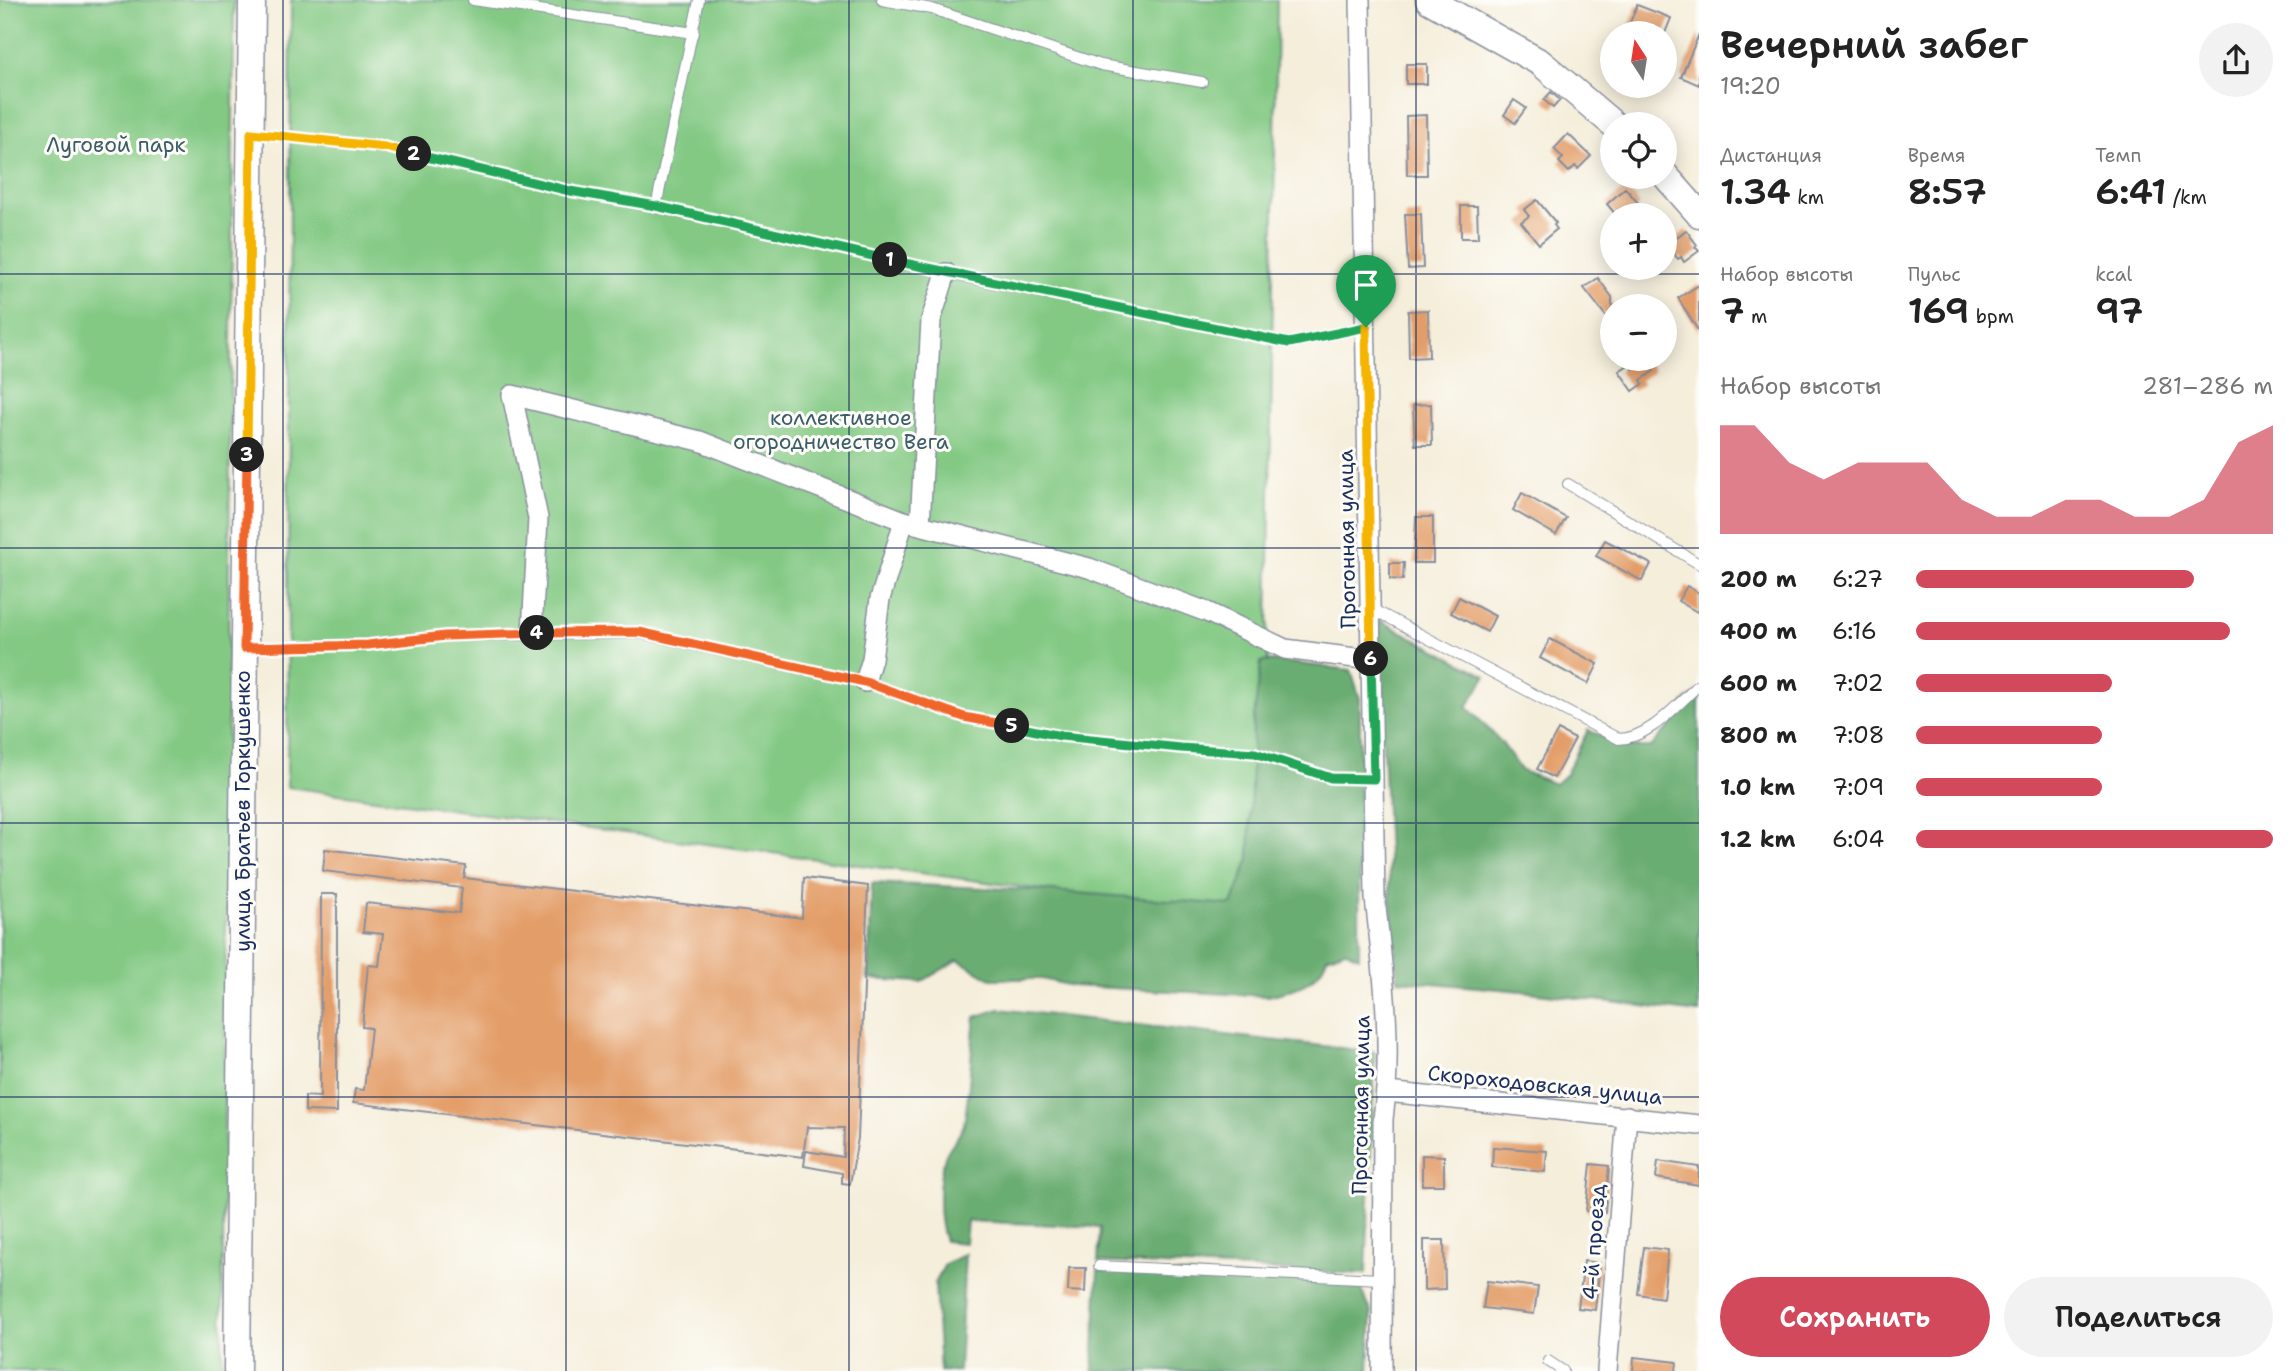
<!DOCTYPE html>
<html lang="ru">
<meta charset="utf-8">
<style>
:root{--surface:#fff;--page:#f2f2f2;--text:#222;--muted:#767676;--accent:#d1495b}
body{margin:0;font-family:"Shantell Sans",sans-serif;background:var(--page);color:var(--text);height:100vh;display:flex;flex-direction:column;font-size:26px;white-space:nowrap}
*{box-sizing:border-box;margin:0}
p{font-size:23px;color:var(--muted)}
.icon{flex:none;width:38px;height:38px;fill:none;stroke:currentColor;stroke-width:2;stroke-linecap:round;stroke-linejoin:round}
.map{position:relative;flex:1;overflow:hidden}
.details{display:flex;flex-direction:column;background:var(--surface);width:595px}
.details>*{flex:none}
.needle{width:46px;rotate:348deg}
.tools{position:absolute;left:1600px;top:21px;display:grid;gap:14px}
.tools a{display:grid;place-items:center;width:77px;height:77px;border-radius:50%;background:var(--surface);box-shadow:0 4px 18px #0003;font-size:35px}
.pin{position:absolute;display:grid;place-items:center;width:60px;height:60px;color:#fff;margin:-72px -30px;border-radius:50% 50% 50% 0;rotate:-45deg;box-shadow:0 0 7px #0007}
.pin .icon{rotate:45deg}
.km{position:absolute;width:35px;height:35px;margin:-18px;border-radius:50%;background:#222;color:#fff;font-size:19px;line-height:35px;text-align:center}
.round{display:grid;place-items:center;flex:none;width:74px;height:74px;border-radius:37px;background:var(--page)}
.summary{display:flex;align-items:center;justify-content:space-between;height:119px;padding:0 21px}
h1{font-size:38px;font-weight:600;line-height:52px}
.metrics{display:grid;grid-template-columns:repeat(3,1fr);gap:10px;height:119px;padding:7px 21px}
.metrics div{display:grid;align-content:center}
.metrics b{font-size:35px;font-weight:600}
.metrics small{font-size:19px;font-weight:400}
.metrics p{font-size:19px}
.chart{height:196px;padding:14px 21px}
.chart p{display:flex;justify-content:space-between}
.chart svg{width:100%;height:126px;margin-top:7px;fill:var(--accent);opacity:.7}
.cta{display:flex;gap:14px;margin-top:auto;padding:14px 21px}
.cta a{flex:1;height:80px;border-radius:42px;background:var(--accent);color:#fff;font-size:28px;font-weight:600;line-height:80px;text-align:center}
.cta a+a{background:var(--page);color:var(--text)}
ul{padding:0 21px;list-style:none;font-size:23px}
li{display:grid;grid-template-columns:112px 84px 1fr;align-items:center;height:52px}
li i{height:18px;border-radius:9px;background:var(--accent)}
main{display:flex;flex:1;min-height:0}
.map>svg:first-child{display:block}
</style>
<main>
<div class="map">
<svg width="1699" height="1371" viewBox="0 0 1699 1371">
<rect width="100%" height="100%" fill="#fdfcf7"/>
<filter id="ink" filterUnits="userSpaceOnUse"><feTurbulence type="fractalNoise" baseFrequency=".0143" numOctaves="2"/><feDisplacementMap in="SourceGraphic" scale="14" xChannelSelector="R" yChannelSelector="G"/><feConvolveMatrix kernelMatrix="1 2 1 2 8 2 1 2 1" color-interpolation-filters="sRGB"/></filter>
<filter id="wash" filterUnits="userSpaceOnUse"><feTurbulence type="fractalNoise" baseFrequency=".00686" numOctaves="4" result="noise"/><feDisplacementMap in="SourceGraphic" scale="28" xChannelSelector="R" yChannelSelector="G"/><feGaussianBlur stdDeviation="1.57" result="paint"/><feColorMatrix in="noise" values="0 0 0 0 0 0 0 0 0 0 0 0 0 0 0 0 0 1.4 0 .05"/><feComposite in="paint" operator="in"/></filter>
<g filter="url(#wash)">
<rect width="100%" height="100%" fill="#f5eedb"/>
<!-- green -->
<g fill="#83c984" stroke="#4f7c71" stroke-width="2">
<polygon points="0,0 234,0 222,1371 0,1371"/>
<polygon points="291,0 1277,0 1264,920 287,787"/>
</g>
<!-- forest -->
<g fill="#6aad72" stroke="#426e68" stroke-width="2">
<polygon points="1377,619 1486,676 1467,707 1501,742 1522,771 1555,784 1566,774 1588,730 1626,747 1651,747 1677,718 1684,703 1699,691 1699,1013 1522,991 1398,980 1390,898"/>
<path d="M1276,661L1351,670L1360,699L1359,957L1345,950L1327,957C1318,984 1294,990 1268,996L1072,986L1042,979H991L958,960L921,982L868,979L872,883L1052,891L1232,905L1249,859L1253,725L1261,662Z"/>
<path d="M999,1009L1375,1052L1366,1274L1098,1262L1100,1227L967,1221L965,1243L945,1241C937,1221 937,1178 945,1157C949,1145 961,1136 964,1124C970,1092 971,1050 975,1017Z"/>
<polygon points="965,1254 959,1371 940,1371 935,1284 945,1264"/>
<polygon points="1098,1270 1346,1282 1360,1288 1372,1313 1369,1371 1093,1371"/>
</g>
<g id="blocks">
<!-- building -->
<g fill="#e39d68">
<polygon points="1637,5 1671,18 1665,33 1635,33 1627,30"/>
<polygon points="1699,34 1699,85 1681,77"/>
<rect x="1406" y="64" width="21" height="20"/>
<polygon points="1551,92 1560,100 1553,108 1544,100"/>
<polygon points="1514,100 1526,108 1515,123 1504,115"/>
<polygon points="1426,115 1427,175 1407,175 1406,116"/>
<polygon points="1568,134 1591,156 1578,169 1575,166 1569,172 1559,162 1563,158 1554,149"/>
<polygon points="1625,188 1640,205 1629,215 1616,215 1607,204"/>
<polygon points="1537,200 1556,223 1554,225 1557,229 1539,244 1521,222 1529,216 1524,210"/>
<polygon points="1461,206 1477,206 1478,238 1461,238"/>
<polygon points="1405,214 1421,214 1423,268 1408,269"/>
<polygon points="1686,230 1697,245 1695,247 1699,251 1684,262 1681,257 1678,259 1667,245"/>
<polygon points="1598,278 1612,297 1612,324 1584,288"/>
<polygon points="1699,285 1699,332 1678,298"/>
<polygon points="1428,310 1429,357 1409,358 1408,311"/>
<polygon points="1647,360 1654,371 1641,380 1643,384 1633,391 1619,371 1630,364 1633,369"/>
<polygon points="1431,404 1432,445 1415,445 1413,405"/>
<polygon points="1522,493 1566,518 1556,535 1513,510"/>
<polygon points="1416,517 1433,517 1433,563 1414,563"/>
<polygon points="1605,540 1651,564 1642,581 1596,556"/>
<polygon points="1390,563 1404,563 1403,580 1390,579"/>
<polygon points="1687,586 1699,593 1699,613 1678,601"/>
<polygon points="1459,597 1495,616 1487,632 1451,613"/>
<polygon points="1550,639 1598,664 1588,684 1540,658"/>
<polygon points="1558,730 1575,739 1554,778 1537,769"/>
<polygon points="325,849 466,866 464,878 802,918 804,878 868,886 858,1138 850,1184 842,1183 842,1173 804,1166 806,1151 843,1157 844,1128 807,1127 803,1157 353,1103 355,1089 364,1090 371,1028 362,1027 368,965 379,966 383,934 363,932 366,903 459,913 462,888 323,871"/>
<polygon points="321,894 337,894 337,1112 305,1111 305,1096 320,1097"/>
<polygon points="1493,1147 1547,1151 1545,1172 1492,1167"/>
<polygon points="1422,1155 1444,1156 1444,1185 1422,1185"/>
<polygon points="1658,1161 1699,1167 1699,1185 1656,1178"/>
<polygon points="1591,1164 1609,1166 1605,1212 1586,1211"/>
<polygon points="1424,1240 1444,1240 1445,1289 1424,1290"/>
<polygon points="1644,1247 1668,1250 1663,1298 1638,1294"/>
<polygon points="1584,1261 1600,1263 1595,1310 1578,1308"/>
<polygon points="1069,1268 1086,1268 1085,1292 1068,1291"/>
<polygon points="1487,1281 1538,1287 1534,1314 1483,1308"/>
<polygon points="1634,1357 1677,1362 1676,1371 1633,1371"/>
</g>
</g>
</g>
<g filter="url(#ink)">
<use href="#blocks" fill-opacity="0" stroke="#888e9c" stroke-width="2"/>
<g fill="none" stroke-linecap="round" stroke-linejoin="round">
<defs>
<g id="lane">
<polyline points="473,0 694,33"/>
<polyline points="882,0 932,9 1101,65 1202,82"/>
<polyline points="252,133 385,147 570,191 656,207 946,273 1289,343 1366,327"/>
<polyline points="656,207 699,0"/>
<polyline points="1568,484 1699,564"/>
<path d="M1372,609L1619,739C1650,738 1676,705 1699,685"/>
<polyline points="248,648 368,644 445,636 639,633 865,682 964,717 1061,736 1181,748 1255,753 1331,778 1374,779"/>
<polyline points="1099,1266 1381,1279"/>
<polyline points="1548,1361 1563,1371"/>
</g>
<g id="street">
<path d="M1360,0L1375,898C1383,972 1393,1045 1383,1119L1382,1371"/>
<polyline points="920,525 931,320 946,273"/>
<polyline points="532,633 538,518 512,395 700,441 904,521 1089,568 1207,612 1285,649 1371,660"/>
<polyline points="865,682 872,659 880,599 904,521"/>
<polyline points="1387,1092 1699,1125"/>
<polyline points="1607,1371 1627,1116"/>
</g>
<g id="secondary">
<polyline points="1429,0 1541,63 1613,124"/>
<polyline points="1664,174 1699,214"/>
<polyline points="237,1371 252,0"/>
</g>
</defs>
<!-- lane casing -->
<use href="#lane" stroke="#888e9c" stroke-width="12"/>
<!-- street casing -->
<use href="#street" stroke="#888e9c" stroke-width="22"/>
<!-- secondary casing -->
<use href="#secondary" stroke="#888e9c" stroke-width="29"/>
<!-- lane -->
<use href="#lane" stroke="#fff" stroke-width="10"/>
<!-- street -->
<use href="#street" stroke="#fff" stroke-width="19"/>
<!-- secondary -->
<use href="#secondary" stroke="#fff" stroke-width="26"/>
</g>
</g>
<g fill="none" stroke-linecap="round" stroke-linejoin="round" filter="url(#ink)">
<defs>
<polyline id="split-1" points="890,260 1289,343 1366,327"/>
<polyline id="split-2" points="414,154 570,191 656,206 890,260"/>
<polyline id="split-3" points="247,455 251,133 385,147 414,154"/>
<polyline id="split-4" points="247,455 244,648 368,645 445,636 537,633"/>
<polyline id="split-5" points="537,633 639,632 865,682 964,717 1012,726"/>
<polyline id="split-6" points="1012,726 1061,736 1181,748 1255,753 1331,778 1374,779 1371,659"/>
<polyline id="split-7" points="1366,327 1371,659"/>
</defs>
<!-- split-1 casing -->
<use href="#split-1" stroke="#fff" stroke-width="14"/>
<!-- split-2 casing -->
<use href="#split-2" stroke="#fff" stroke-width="14"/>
<!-- split-3 casing -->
<use href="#split-3" stroke="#fff" stroke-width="14"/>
<!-- split-4 casing -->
<use href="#split-4" stroke="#fff" stroke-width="14"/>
<!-- split-5 casing -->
<use href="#split-5" stroke="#fff" stroke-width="14"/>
<!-- split-6 casing -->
<use href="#split-6" stroke="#fff" stroke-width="14"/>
<!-- split-7 casing -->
<use href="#split-7" stroke="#fff" stroke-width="14"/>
<!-- split-1 -->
<use href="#split-1" stroke="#22a559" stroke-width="9"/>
<!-- split-2 -->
<use href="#split-2" stroke="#22a559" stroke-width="9"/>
<!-- split-3 -->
<use href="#split-3" stroke="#f5b400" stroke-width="9"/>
<!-- split-4 -->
<use href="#split-4" stroke="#f0652b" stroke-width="9"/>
<!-- split-5 -->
<use href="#split-5" stroke="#f0652b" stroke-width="9"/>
<!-- split-6 -->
<use href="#split-6" stroke="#22a559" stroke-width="9"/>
<!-- split-7 -->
<use href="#split-7" stroke="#f5b400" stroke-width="9"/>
</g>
<!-- grid -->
<path fill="none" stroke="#1b2f5e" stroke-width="2" stroke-opacity="0.55" d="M283,0V1371M566,0V1371M849,0V1371M1133,0V1371M1416,0V1371M0,274H1699M0,548H1699M0,823H1699M0,1097H1699"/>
<g text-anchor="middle" stroke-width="6" stroke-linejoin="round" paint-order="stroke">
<!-- park labels -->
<g font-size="21" fill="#3a5d69" stroke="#fdfcf7">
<text x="116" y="152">Луговой парк</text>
<text x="841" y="425">коллективное<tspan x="841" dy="24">огородничество Вега</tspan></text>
</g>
<!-- street labels -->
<g font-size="21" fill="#1b2f5e" stroke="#fdfcf7">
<text transform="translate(1347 539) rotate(-91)" y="7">Прогонная улица</text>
<text transform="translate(243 811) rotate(-90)" y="7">улица Братьев Горкушенко</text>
<text transform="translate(1545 1085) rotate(6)" y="7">Скороходовская улица</text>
<text transform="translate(1361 1105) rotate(-89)" y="7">Прогонная улица</text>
<text transform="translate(1594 1242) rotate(-86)" y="7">4-й проезд</text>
</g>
</g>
</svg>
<div class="tools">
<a><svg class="needle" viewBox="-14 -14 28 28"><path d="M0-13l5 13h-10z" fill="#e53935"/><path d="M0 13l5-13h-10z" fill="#767676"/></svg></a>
<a><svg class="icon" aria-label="locate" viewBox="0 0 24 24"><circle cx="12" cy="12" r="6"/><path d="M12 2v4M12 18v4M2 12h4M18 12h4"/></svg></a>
<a>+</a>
<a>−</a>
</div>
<div class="pin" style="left:1366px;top:327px;background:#1e9e55"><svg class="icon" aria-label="arrive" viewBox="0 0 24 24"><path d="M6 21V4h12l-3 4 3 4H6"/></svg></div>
<b class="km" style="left:890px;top:260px">1</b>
<b class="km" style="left:414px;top:154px">2</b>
<b class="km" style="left:247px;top:455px">3</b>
<b class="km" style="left:537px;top:633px">4</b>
<b class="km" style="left:1012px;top:726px">5</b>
<b class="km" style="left:1371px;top:659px">6</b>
</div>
<section class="details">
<div class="summary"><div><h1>Вечерний забег</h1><p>19:20</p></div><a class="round"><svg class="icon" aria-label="share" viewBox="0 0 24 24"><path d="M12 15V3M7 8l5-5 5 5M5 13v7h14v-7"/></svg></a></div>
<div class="metrics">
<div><p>Дистанция</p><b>1.34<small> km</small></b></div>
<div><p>Время</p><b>8:57</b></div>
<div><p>Темп</p><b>6:41<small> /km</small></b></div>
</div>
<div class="metrics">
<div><p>Набор высоты</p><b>7<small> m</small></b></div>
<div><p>Пульс</p><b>169<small> bpm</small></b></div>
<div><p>kcal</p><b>97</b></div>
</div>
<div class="chart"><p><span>Набор высоты</span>281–286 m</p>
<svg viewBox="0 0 160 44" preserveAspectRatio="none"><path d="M0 44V6L10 6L20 19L30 25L40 19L50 19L60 19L70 32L80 38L90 38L100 32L110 32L120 38L130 38L140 32L150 12L160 6V44z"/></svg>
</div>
<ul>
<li><b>200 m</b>6:27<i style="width:78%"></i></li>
<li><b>400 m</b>6:16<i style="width:88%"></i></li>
<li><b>600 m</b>7:02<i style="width:55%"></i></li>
<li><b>800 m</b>7:08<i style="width:52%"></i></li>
<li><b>1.0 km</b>7:09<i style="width:52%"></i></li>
<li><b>1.2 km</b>6:04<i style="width:100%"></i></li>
</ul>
<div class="cta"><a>Сохранить</a><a>Поделиться</a></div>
</section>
</main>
